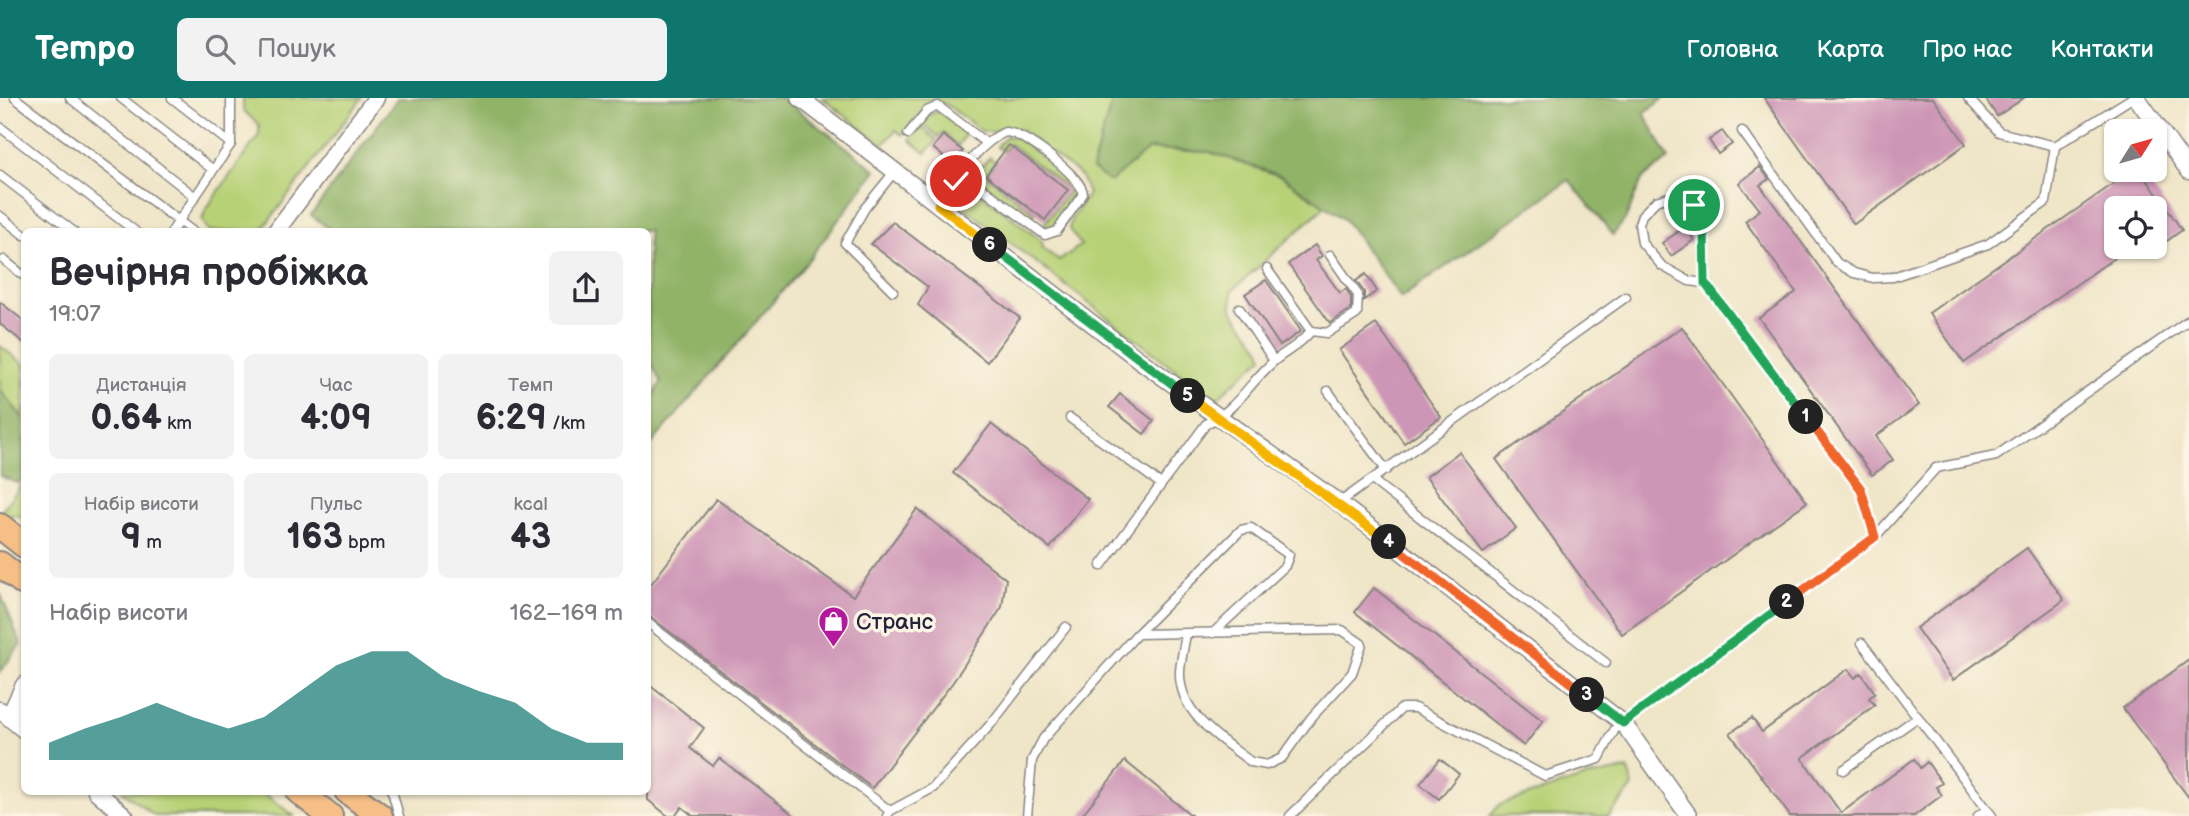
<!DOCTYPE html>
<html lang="uk">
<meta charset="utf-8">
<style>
:root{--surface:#fff;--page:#f2f2f3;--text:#2b2b33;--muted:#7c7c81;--accent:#0f766e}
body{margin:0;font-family:"Balsamiq Sans",sans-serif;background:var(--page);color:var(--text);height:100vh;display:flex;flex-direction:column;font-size:26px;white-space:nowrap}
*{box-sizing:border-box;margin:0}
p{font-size:23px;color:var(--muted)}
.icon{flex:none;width:38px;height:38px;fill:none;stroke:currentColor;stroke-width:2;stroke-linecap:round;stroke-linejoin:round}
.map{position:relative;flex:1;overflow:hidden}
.side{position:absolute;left:21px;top:130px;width:630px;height:567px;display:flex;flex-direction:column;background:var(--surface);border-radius:10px;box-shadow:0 2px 5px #0004}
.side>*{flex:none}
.needle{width:46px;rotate:53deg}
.buttons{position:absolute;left:2104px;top:21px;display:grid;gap:14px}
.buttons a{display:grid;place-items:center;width:63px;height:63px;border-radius:10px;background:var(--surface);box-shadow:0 2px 5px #0004;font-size:35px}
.pin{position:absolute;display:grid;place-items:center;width:60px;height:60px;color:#fff;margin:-30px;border:4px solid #fff;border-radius:50%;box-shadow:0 2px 7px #0007}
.km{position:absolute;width:35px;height:35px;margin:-18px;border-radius:50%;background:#222;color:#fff;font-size:19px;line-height:35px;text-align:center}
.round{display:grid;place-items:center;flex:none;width:74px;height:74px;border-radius:10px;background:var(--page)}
.overview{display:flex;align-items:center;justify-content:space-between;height:119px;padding:0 28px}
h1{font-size:38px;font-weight:700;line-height:52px}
.stats{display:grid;grid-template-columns:repeat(3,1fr);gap:10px;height:119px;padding:7px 28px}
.stats div{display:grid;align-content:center;border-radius:10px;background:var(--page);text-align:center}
.stats b{font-size:35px;font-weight:700}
.stats small{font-size:19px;font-weight:400}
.stats p{font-size:19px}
.chart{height:196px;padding:14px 28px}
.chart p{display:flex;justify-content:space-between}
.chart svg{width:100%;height:126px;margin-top:7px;fill:var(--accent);opacity:.7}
header{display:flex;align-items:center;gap:42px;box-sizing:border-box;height:98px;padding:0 35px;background:var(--accent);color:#fff}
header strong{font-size:33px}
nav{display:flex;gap:38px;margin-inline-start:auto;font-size:24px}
.search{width:490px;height:63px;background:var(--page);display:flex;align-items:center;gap:18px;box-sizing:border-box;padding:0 24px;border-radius:10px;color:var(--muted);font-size:26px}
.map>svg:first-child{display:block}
</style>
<header>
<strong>Tempo</strong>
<div class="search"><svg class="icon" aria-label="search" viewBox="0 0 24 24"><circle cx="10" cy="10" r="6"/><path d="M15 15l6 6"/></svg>Пошук</div>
<nav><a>Головна</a><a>Карта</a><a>Про нас</a><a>Контакти</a></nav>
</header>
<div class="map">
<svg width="2189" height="718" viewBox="0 0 2189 718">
<rect width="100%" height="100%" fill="#fcf5e5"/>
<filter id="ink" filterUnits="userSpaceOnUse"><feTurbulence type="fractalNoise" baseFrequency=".0143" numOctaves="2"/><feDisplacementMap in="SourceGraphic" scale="14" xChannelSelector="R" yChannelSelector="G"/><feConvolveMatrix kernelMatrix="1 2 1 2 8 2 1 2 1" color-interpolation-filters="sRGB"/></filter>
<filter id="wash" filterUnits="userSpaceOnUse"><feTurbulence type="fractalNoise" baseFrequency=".00686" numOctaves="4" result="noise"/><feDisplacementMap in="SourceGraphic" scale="28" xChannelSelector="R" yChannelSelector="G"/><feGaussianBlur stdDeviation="1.57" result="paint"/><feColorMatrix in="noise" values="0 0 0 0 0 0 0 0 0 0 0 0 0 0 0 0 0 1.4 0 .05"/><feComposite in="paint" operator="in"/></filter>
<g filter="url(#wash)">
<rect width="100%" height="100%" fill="#efe5c7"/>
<!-- green -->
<g fill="#b7d177" stroke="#6c7a59" stroke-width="2">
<polygon points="243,0 362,0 261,133 209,133 202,122 206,111 259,37 259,27 243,12"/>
<polygon points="822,0 1113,0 1092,70 1149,51 1210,54 1281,78 1325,108 1232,193 1232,212 1261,251 1263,259 1215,302 956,103 964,89 971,88 1042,143 1043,150 1059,163 1081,147 1069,131 1071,122 1088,96 1081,78 1022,33 1005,29 993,34 983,34 944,5 928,6 902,37 896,32 883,47"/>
<polygon points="939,13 966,35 958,48 943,35 939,39 923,26 930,16"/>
<polygon points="920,28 937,42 926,55 910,42"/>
<polygon points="1006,38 1018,40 1074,84 1078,91 1077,99 1053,129 1041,130 1070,92 1010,46 1003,53 997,49"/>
<polygon points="990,59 995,64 986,77 1035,115 1031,121 979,82 979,71"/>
<polygon points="0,248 24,266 24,325 0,292"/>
<polygon points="24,383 24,418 4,417 1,414"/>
<polygon points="1628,671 1633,689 1609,718 1490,718 1499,707 1583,680"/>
<polygon points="122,693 261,693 294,718 155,718"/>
</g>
<!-- forest -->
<g fill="#91b368" stroke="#5a6a52" stroke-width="2">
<polygon points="398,0 782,0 876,72 803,169 648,350 648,307 661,284 648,260 648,133 332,133 311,117"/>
<polygon points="1113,0 1664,0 1644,15 1669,61 1642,81 1626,120 1613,137 1569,82 1401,200 1345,122 1281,78 1210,54 1149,51 1110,84 1092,71"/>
<polygon points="0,292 24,321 24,380 17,385 0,378"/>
<polygon points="0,495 21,546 0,574"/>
</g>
<g id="blocks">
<!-- building -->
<g fill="#cd95b6">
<polygon points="1764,0 1933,0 1966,46 1854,126"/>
<polygon points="1985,0 2024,0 1997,18"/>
<polygon points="1722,33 1732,46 1718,56 1709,42"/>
<polygon points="943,37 963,53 952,66 933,50"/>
<polygon points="1009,47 1068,92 1045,122 986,77"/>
<polygon points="1760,69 1769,81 1760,87 1919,307 1876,338 1893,362 1872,377 1759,220 1796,194 1745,123 1760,112 1739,85"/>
<polygon points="2118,72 2140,72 2182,132 2167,143 2154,124 2154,110 2116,110 2116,149 2130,149 1964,265 1929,215 2123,79"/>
<polygon points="893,124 1020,220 987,264 918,207 928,189 871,146"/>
<polygon points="1685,129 1694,142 1671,158 1662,145"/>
<polygon points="1315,147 1322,158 1316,162 1340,195 1346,191 1351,199 1351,211 1330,225 1288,166"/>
<polygon points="1366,176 1377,193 1364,202 1364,194 1356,183"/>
<polygon points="1266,182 1301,233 1280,248 1245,196"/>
<polygon points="0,204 24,223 24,245 0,226"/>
<polygon points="1376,226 1441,319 1404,345 1339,252"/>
<polygon points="1682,229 1807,404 1622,536 1496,361"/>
<polygon points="1120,296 1154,323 1144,336 1109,309"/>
<polygon points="991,326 1088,401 1050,450 953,375"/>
<polygon points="1459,354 1516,430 1483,455 1426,379"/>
<polygon points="716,401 853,498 917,411 1006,481 1002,509 953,584 872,690 648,517 648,490"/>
<polygon points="2027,450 2064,502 1953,582 1916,530"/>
<polygon points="1374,490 1543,623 1524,648 1355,514"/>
<polygon points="2189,562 2189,700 2123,610"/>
<polygon points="1848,571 1855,580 1861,575 1875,595 1869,600 1875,607 1802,660 1841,715 1914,661 1920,670 1927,664 1942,685 1936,689 1942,697 1914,718 1790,718 1730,635 1752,620 1762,634"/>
<polygon points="648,586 704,630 690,650 713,668 719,660 795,718 693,718 682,709 675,718 668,718 648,702"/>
<polygon points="1440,661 1459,676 1439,701 1420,686"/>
<polygon points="1125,663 1192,718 1081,718"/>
</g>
</g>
</g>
<g filter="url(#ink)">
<use href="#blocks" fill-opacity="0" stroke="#888481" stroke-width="2"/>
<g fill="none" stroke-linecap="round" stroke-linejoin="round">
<defs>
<g id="service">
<polyline points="15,0 192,133"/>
<polyline points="70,0 194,98"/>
<polyline points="121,0 212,71"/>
<polyline points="172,0 231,46"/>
<polyline points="1968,0 1999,34 2055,48"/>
<polyline points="0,29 135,133"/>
<polyline points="1742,33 1837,165 1854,175 1873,180 1893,179 1988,146 2046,104 2055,48 2132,0"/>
<polyline points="908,36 927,13 938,8 986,45"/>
<polyline points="0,77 73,133"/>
<path d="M938,107C956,82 976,47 1005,34C1022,33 1083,79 1083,96L1057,133L1045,137L962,75"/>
<polyline points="0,118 24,137"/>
<polyline points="172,133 231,46 231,0"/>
<polyline points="4,162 24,178"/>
<polyline points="1267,171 1311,233"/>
<polyline points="1705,185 1689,183 1662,168 1642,145 1639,126 1642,117 1656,103 1675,97 1685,100 1701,116 1704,127 1705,185 1861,391 1875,439"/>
<polyline points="893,193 845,145 865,110 895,73"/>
<polyline points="1239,210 1274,263"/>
<polyline points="1328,293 1386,372"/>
<polyline points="1070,320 1161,386"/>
<polyline points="1372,382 1606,565"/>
<polyline points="1339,405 1626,199"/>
<path d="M1101,468L1206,326C1238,311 1248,286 1273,264C1288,251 1297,250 1311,233L1327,235L1357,216L1358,197L1330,157"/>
<polyline points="648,525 890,713 887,718"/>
<polyline points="1137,536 1241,432 1251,430 1289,457 1285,468 1213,535"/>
<polyline points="1862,545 1992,718"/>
<polyline points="1843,672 1918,619"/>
<polyline points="392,693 399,718"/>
<polyline points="890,713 933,690 991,626 1066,529"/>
<path d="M1027,718L1032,662L1043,641L1137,536L1342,532L1362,546L1352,575L1311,620L1282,660L1267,667L1251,664C1222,642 1178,616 1180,573C1181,561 1184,548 1186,536"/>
<polyline points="1290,718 1402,610 1415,610 1545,678 1599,661 1615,631 1875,439 1936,370 1996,358 2189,222"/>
<polyline points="1978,718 1987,711"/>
</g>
<g id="minor">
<polyline points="800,0 1138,261 1339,405 1623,625 1689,718"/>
<polyline points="2137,0 2189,73"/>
<polyline points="276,133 376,0"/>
<polyline points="0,612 24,632"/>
<polyline points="9,619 24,587"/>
<polyline points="96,693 125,718"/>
</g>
<g id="primary">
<polyline points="0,428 24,447"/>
<polyline points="0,466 24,485"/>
<polyline points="298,693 330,718"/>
<polyline points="347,693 380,718"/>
</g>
</defs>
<!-- service casing -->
<use href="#service" stroke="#888481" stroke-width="11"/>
<!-- minor casing -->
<use href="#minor" stroke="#888481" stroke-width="19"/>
<!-- primary casing -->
<use href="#primary" stroke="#888481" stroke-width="28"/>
<!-- service -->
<use href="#service" stroke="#fff" stroke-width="8"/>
<!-- minor -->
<use href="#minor" stroke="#fff" stroke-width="16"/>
<!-- primary -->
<use href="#primary" stroke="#f5bf86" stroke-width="24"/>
</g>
</g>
<g fill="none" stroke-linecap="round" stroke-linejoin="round" filter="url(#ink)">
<defs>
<polyline id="split-1" points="1694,107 1704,127 1705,185 1806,319"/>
<polyline id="split-2" points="1787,504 1875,439 1861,391 1806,319"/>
<polyline id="split-3" points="1587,597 1623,625 1787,504"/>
<polyline id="split-4" points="1389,444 1587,597"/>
<polyline id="split-5" points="1188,298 1389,444"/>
<polyline id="split-6" points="990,147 1188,298"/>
<polyline id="split-7" points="956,83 938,107 990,147"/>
</defs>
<!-- split-1 casing -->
<use href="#split-1" stroke="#fff" stroke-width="14"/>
<!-- split-2 casing -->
<use href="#split-2" stroke="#fff" stroke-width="14"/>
<!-- split-3 casing -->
<use href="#split-3" stroke="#fff" stroke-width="14"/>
<!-- split-4 casing -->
<use href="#split-4" stroke="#fff" stroke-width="14"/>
<!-- split-5 casing -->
<use href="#split-5" stroke="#fff" stroke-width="14"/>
<!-- split-6 casing -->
<use href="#split-6" stroke="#fff" stroke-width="14"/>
<!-- split-7 casing -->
<use href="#split-7" stroke="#fff" stroke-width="14"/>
<!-- split-1 -->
<use href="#split-1" stroke="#22a559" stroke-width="9"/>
<!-- split-2 -->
<use href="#split-2" stroke="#f0652b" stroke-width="9"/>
<!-- split-3 -->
<use href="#split-3" stroke="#22a559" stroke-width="9"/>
<!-- split-4 -->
<use href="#split-4" stroke="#f0652b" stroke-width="9"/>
<!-- split-5 -->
<use href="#split-5" stroke="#f5b400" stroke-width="9"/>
<!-- split-6 -->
<use href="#split-6" stroke="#22a559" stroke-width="9"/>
<!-- split-7 -->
<use href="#split-7" stroke="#f5b400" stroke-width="9"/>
</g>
<!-- icons -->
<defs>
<symbol id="shop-pin" viewBox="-11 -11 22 30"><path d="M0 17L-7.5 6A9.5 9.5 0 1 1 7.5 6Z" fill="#b5179e" stroke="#fcf5e5"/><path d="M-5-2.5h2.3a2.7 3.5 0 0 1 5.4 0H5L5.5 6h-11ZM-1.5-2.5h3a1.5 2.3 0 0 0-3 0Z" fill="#fff"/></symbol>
</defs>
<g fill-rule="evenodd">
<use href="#shop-pin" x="816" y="506" width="35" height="47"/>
</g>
<g text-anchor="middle" stroke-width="7" stroke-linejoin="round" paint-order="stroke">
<!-- poi labels -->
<g font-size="23" fill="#22223b" stroke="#fcf5e5" text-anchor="start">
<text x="856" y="531">Странс</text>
</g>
</g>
</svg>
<div class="buttons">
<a><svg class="needle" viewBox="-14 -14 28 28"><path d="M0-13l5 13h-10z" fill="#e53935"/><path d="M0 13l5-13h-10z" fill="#7c7c81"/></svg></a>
<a><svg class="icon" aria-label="locate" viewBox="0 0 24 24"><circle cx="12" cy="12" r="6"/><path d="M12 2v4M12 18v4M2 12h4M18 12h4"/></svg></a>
</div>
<div class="pin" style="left:1694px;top:107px;background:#1e9e55"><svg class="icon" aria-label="arrive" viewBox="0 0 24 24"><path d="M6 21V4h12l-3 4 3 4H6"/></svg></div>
<div class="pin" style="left:956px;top:83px;background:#d93025"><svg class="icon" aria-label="check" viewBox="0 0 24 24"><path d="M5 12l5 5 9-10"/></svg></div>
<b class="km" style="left:1806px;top:319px">1</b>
<b class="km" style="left:1787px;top:504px">2</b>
<b class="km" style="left:1587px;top:597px">3</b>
<b class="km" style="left:1389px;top:444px">4</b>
<b class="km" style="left:1188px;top:298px">5</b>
<b class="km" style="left:990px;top:147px">6</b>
<section class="side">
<div class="overview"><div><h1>Вечірня пробіжка</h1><p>19:07</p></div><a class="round"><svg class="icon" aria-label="share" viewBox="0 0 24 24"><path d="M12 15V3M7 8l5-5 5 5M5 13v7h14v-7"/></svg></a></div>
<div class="stats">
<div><p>Дистанція</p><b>0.64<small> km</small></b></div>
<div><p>Час</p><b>4:09</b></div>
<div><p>Темп</p><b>6:29<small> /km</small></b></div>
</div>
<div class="stats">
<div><p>Набір висоти</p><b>9<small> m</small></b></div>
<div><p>Пульс</p><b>163<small> bpm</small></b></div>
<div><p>kcal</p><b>43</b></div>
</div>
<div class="chart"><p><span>Набір висоти</span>162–169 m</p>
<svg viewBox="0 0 160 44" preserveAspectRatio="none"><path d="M0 44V38L10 33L20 29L30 24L40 29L50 33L60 29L70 20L80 11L90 6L100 6L110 15L120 20L130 24L140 33L150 38L160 38V44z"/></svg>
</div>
</section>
</div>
